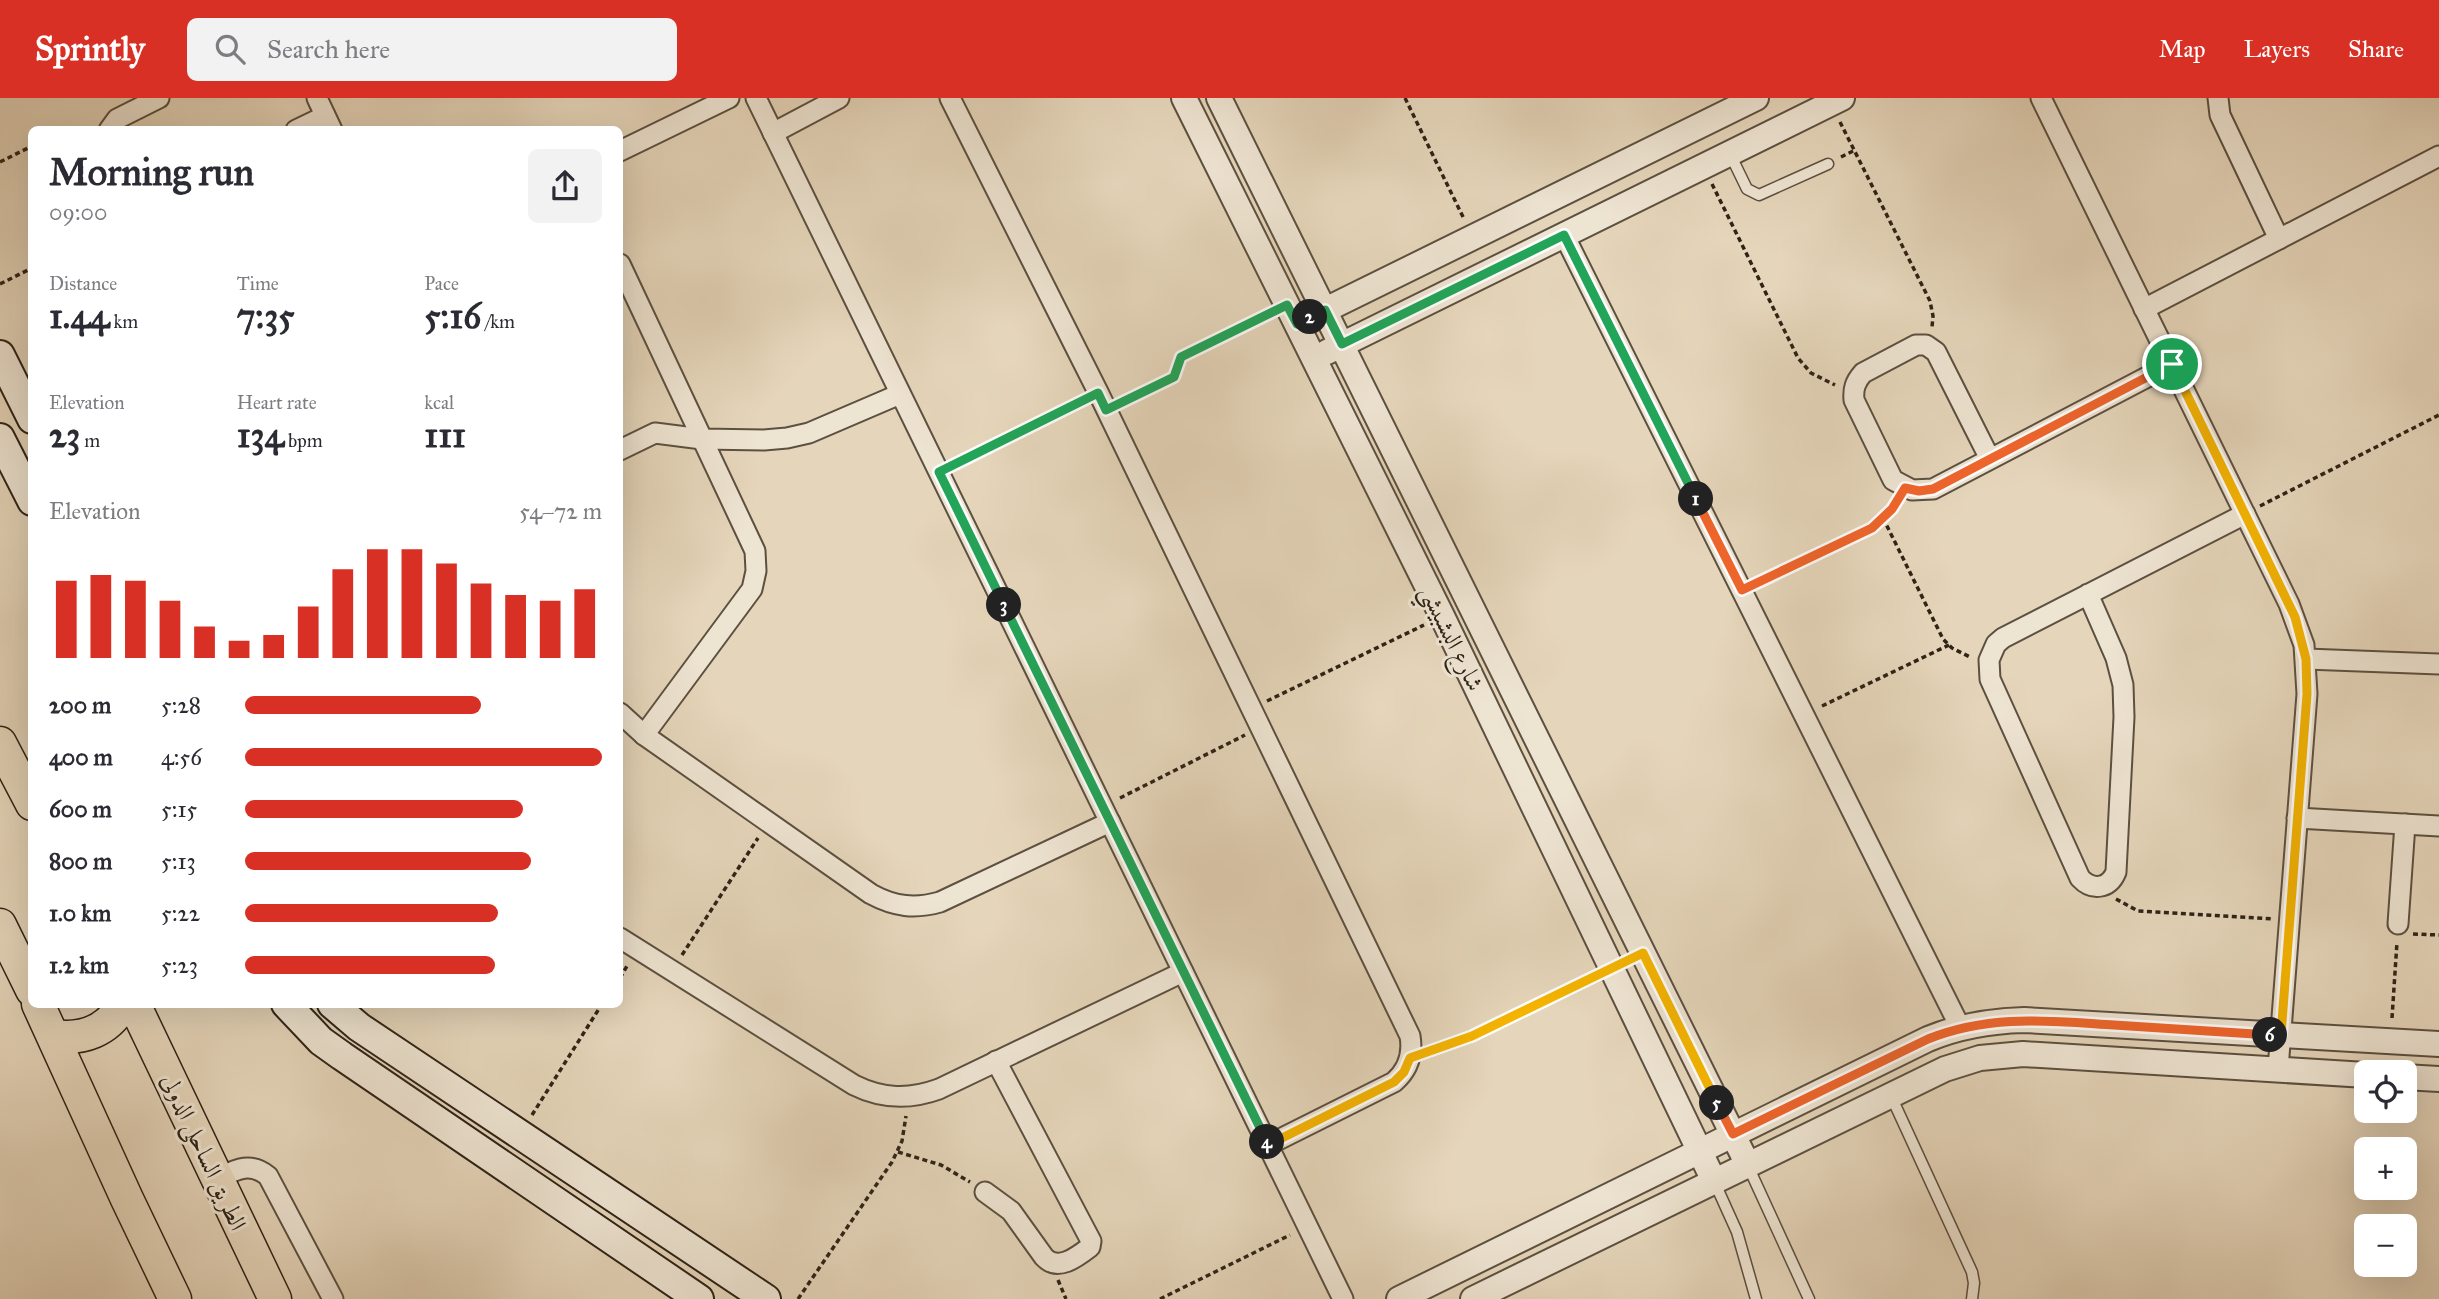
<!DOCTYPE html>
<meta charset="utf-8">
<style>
:root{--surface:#fff;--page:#f2f2f3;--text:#2b2b33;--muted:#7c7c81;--accent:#d93025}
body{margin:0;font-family:"IM FELL Great Primer",Amiri,serif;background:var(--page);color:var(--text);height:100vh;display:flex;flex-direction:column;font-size:26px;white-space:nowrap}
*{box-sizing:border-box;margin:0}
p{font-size:23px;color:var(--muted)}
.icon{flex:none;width:38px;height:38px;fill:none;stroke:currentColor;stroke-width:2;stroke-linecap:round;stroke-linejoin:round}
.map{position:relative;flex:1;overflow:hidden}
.sheet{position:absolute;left:28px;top:28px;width:595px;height:882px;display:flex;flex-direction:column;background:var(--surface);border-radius:10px;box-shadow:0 7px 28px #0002}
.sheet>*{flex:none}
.controls{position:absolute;left:2354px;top:962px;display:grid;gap:14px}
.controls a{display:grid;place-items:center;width:63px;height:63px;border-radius:10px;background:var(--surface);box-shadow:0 7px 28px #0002;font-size:35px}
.pin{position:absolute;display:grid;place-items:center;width:60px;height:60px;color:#fff;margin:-30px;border:4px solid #fff;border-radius:50%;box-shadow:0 2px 7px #0007}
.km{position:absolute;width:35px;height:35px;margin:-18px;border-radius:50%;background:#222;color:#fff;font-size:19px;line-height:35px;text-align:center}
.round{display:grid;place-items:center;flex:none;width:74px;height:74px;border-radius:10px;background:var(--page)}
.headline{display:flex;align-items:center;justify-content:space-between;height:119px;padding:0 21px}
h1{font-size:38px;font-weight:700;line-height:52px}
.stats{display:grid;grid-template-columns:repeat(3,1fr);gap:10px;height:119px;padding:7px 21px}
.stats div{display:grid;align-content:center}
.stats b{font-size:35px;font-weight:700}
.stats small{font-size:19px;font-weight:400}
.stats p{font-size:19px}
.chart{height:196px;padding:14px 21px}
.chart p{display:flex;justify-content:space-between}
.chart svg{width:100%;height:126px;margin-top:7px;stroke:var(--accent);stroke-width:6}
ul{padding:0 21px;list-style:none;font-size:23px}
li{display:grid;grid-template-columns:112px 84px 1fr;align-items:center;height:52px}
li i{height:18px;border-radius:9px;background:var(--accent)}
header{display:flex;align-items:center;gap:42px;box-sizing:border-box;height:98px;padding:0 35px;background:var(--accent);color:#fff}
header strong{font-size:33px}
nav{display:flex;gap:38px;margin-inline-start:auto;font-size:24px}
.search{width:490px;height:63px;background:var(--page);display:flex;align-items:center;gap:18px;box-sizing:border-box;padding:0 24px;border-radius:10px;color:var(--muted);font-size:26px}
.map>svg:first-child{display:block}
</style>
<header>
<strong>Sprintly</strong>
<div class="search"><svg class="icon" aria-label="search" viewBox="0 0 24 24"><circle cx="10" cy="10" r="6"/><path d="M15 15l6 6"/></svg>Search here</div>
<nav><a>Map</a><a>Layers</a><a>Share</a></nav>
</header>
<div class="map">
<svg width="2439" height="1201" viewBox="0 0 2439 1201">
<rect width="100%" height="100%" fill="#e5d5ba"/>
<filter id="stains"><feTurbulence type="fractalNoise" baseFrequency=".00286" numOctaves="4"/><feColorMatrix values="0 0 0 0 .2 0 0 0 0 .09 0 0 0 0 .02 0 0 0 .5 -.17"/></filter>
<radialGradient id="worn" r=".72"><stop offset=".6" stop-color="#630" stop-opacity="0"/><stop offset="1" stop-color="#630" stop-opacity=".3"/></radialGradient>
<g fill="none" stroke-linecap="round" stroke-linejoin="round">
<defs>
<g id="service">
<polyline points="1730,56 1747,91 1759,97 1828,66"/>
<polyline points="1410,960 1472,938 1611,871"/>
<polyline points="1891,998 1972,1174 1974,1185 1972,1201"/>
<polyline points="1748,1068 1809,1201"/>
<polyline points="1714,1083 1737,1134 1756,1201"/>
</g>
<g id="minor">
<polyline points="317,0 332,32"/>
<polyline points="756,0 1343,1201"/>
<path d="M950,0L1098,294L1410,938C1413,956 1408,972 1394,984L1268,1047"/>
<polyline points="2041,0 2289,506 2304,547 2307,596 2278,971"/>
<polyline points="2218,0 2220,17 2279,141"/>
<polyline points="109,32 117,21 159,0"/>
<polyline points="296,32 325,18"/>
<polyline points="773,35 839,0"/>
<polyline points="620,53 729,0"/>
<polyline points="1564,137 1960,929"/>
<polyline points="620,166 755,453 756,473 752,491 644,637"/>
<polyline points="2144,211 2439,58"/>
<polyline points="620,352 655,335 702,341 764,342 787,340 809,335 900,296"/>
<path d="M1990,361L1936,254L1926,247H1916L1863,275C1855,284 1853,291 1854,302L1893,382L1912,392L1933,391L2172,266"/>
<path d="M2088,496L2116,560L2123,587L2124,619L2116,774C2109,791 2092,793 2080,780L1990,581L1989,562L1996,546L2003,540L2245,416"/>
<polyline points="2306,561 2439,566"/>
<path d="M620,615L644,637L871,796C895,809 915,811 940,804L1110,724"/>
<polyline points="2297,720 2439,728"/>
<polyline points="2398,826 2405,726"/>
<path d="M620,840L854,987C882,1001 909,1002 939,991L1183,874"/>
<path d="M216,1081C235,1072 250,1063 268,1078L333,1201"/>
<path d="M985,1094L1011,1113L1044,1159C1058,1174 1077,1159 1090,1149L1091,1143L996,963"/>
</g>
<g id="tertiary">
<polyline points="1184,0 1442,518 1714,1083"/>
<polyline points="1219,0 1748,1067"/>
<polyline points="1311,219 1756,0"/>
<polyline points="1327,254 1842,0"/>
<polyline points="2404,979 2439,981"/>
<path d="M1399,1201L1928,941C1959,928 1990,923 2024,922L2439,946"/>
<polyline points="1473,1201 1945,971 1980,960 2023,956 2366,977"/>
</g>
<g id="secondary">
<polyline points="0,257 32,321"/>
<polyline points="0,340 32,403"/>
<polyline points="286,906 321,943 342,958 699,1201"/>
<polyline points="332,906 359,929 766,1201"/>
</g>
<g id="trunk">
<polyline points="0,645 32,706"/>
<polyline points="0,827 32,892"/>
<polyline points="38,906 127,1101 175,1201"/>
<polyline points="134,906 275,1201"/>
<path d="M54,938C83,942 108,933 123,906"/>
</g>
</defs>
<!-- service casing -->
<use href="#service" stroke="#5c5040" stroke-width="13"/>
<!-- minor casing -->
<use href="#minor" stroke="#5c5040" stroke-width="23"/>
<!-- tertiary casing -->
<use href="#tertiary" stroke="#5c5040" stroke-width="28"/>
<!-- secondary casing -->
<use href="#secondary" stroke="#2e2317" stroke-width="32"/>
<!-- trunk casing -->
<use href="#trunk" stroke="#2e2317" stroke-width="35"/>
<!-- path -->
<g stroke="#2e2317" stroke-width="3.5" stroke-dasharray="5 3.5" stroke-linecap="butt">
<polyline points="1405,0 1464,121"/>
<polyline points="1840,24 1930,203 1933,218 1932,229"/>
<polyline points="1841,59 1855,52"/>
<polyline points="0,64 32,48"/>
<polyline points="1712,86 1798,260 1811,275 1835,287"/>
<polyline points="0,186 32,170"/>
<polyline points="1124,303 1174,279 1181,259 1268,217"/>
<polyline points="956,365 1080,303"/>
<polyline points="2260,408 2439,317"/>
<polyline points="1883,420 1943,541 1952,550 1970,559"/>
<polyline points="1757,485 1872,430 1897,404"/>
<polyline points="1267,603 1424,527"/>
<polyline points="1822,608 1949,547"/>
<polyline points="1120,700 1245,637"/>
<polyline points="2116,801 2138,813 2273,821"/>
<polyline points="2413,836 2439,837"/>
<polyline points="682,857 758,740"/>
<polyline points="620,880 627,868"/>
<polyline points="2392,920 2397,844"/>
<polyline points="532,1017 602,906"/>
<polyline points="898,1054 941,1067 970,1084"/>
<polyline points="1058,1182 1066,1201"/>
<polyline points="798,1201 892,1064 902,1043 906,1018"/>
<polyline points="1160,1201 1290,1137"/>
</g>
<!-- service -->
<use href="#service" stroke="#eee4d2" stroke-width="10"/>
<!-- minor -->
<use href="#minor" stroke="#eee4d2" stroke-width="19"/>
<!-- tertiary -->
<use href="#tertiary" stroke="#eee4d2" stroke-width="24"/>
<!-- secondary -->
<use href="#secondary" stroke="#eee4d2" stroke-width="28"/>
<!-- trunk -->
<use href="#trunk" stroke="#e5d5ba" stroke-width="32"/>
</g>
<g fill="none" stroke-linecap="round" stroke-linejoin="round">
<defs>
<polyline id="split-1" points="1696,401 1742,492 1872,430 1892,411 1905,390 1919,393 1933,391 2172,266"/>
<polyline id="split-2" points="1310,219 1325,212 1342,246 1564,137 1696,401"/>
<polyline id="split-3" points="1004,507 939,374 1098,295 1106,312 1174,279 1181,259 1287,207 1297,226 1310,219"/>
<polyline id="split-4" points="1004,507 1267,1044"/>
<polyline id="split-5" points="1267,1044 1268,1047 1394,984 1404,974 1410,960 1472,938 1643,855 1717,1005"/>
<path id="split-6" d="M1717,1005L1733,1036L1928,941C1991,916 2048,923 2114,927C2166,930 2218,934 2270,937"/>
<polyline id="split-7" points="2172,266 2295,519 2306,561 2307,596 2281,937 2270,937"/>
</defs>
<!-- split-1 casing -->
<use href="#split-1" stroke="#fff" stroke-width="14"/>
<!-- split-2 casing -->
<use href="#split-2" stroke="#fff" stroke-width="14"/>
<!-- split-3 casing -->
<use href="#split-3" stroke="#fff" stroke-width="14"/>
<!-- split-4 casing -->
<use href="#split-4" stroke="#fff" stroke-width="14"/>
<!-- split-5 casing -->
<use href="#split-5" stroke="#fff" stroke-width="14"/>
<!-- split-6 casing -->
<use href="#split-6" stroke="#fff" stroke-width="14"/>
<!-- split-7 casing -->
<use href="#split-7" stroke="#fff" stroke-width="14"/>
<!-- split-1 -->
<use href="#split-1" stroke="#f0652b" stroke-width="9"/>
<!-- split-2 -->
<use href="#split-2" stroke="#22a559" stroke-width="9"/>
<!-- split-3 -->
<use href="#split-3" stroke="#22a559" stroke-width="9"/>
<!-- split-4 -->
<use href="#split-4" stroke="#22a559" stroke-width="9"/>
<!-- split-5 -->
<use href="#split-5" stroke="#f5b400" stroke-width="9"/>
<!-- split-6 -->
<use href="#split-6" stroke="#f0652b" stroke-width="9"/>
<!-- split-7 -->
<use href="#split-7" stroke="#f5b400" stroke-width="9"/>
</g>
<g text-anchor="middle" stroke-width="6" stroke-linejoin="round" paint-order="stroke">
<!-- street labels -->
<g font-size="24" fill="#2e2317" stroke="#eee4d2">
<text transform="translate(1452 540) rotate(64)" y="8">شارع البشبيشي</text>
<text transform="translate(204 1054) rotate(65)" y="8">الطريق الساحلى الدولى</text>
</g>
</g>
<rect width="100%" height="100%" filter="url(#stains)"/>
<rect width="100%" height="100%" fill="url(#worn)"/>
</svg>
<div class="controls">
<a><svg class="icon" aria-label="locate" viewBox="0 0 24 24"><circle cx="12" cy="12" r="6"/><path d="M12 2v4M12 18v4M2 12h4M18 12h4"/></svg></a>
<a>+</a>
<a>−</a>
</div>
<div class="pin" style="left:2172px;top:266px;background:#1e9e55"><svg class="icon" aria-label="arrive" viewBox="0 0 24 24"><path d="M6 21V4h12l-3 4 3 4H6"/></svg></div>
<b class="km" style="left:1696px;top:401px">1</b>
<b class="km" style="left:1310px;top:219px">2</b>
<b class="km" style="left:1004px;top:507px">3</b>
<b class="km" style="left:1267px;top:1044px">4</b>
<b class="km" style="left:1717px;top:1005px">5</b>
<b class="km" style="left:2270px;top:937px">6</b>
<section class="sheet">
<div class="headline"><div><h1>Morning run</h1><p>09:00</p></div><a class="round"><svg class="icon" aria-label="share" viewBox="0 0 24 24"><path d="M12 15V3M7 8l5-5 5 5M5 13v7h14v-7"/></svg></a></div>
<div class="stats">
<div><p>Distance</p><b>1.44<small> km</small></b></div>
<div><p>Time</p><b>7:35</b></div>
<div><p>Pace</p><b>5:16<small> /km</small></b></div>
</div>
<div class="stats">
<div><p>Elevation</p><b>23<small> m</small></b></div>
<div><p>Heart rate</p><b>134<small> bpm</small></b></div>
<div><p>kcal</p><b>111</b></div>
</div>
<div class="chart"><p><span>Elevation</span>54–72 m</p>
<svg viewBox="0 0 160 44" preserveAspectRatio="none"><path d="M5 44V17M15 44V15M25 44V17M35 44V24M45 44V33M55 44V38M65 44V36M75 44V26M85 44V13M95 44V6M105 44V6M115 44V11M125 44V18M135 44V22M145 44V24M155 44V20"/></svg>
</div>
<ul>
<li><b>200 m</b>5:28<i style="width:66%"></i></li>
<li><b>400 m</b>4:56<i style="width:100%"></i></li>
<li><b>600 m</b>5:15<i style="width:78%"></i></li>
<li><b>800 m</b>5:13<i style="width:80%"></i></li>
<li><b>1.0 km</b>5:22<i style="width:71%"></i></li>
<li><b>1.2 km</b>5:23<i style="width:70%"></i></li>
</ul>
</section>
</div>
